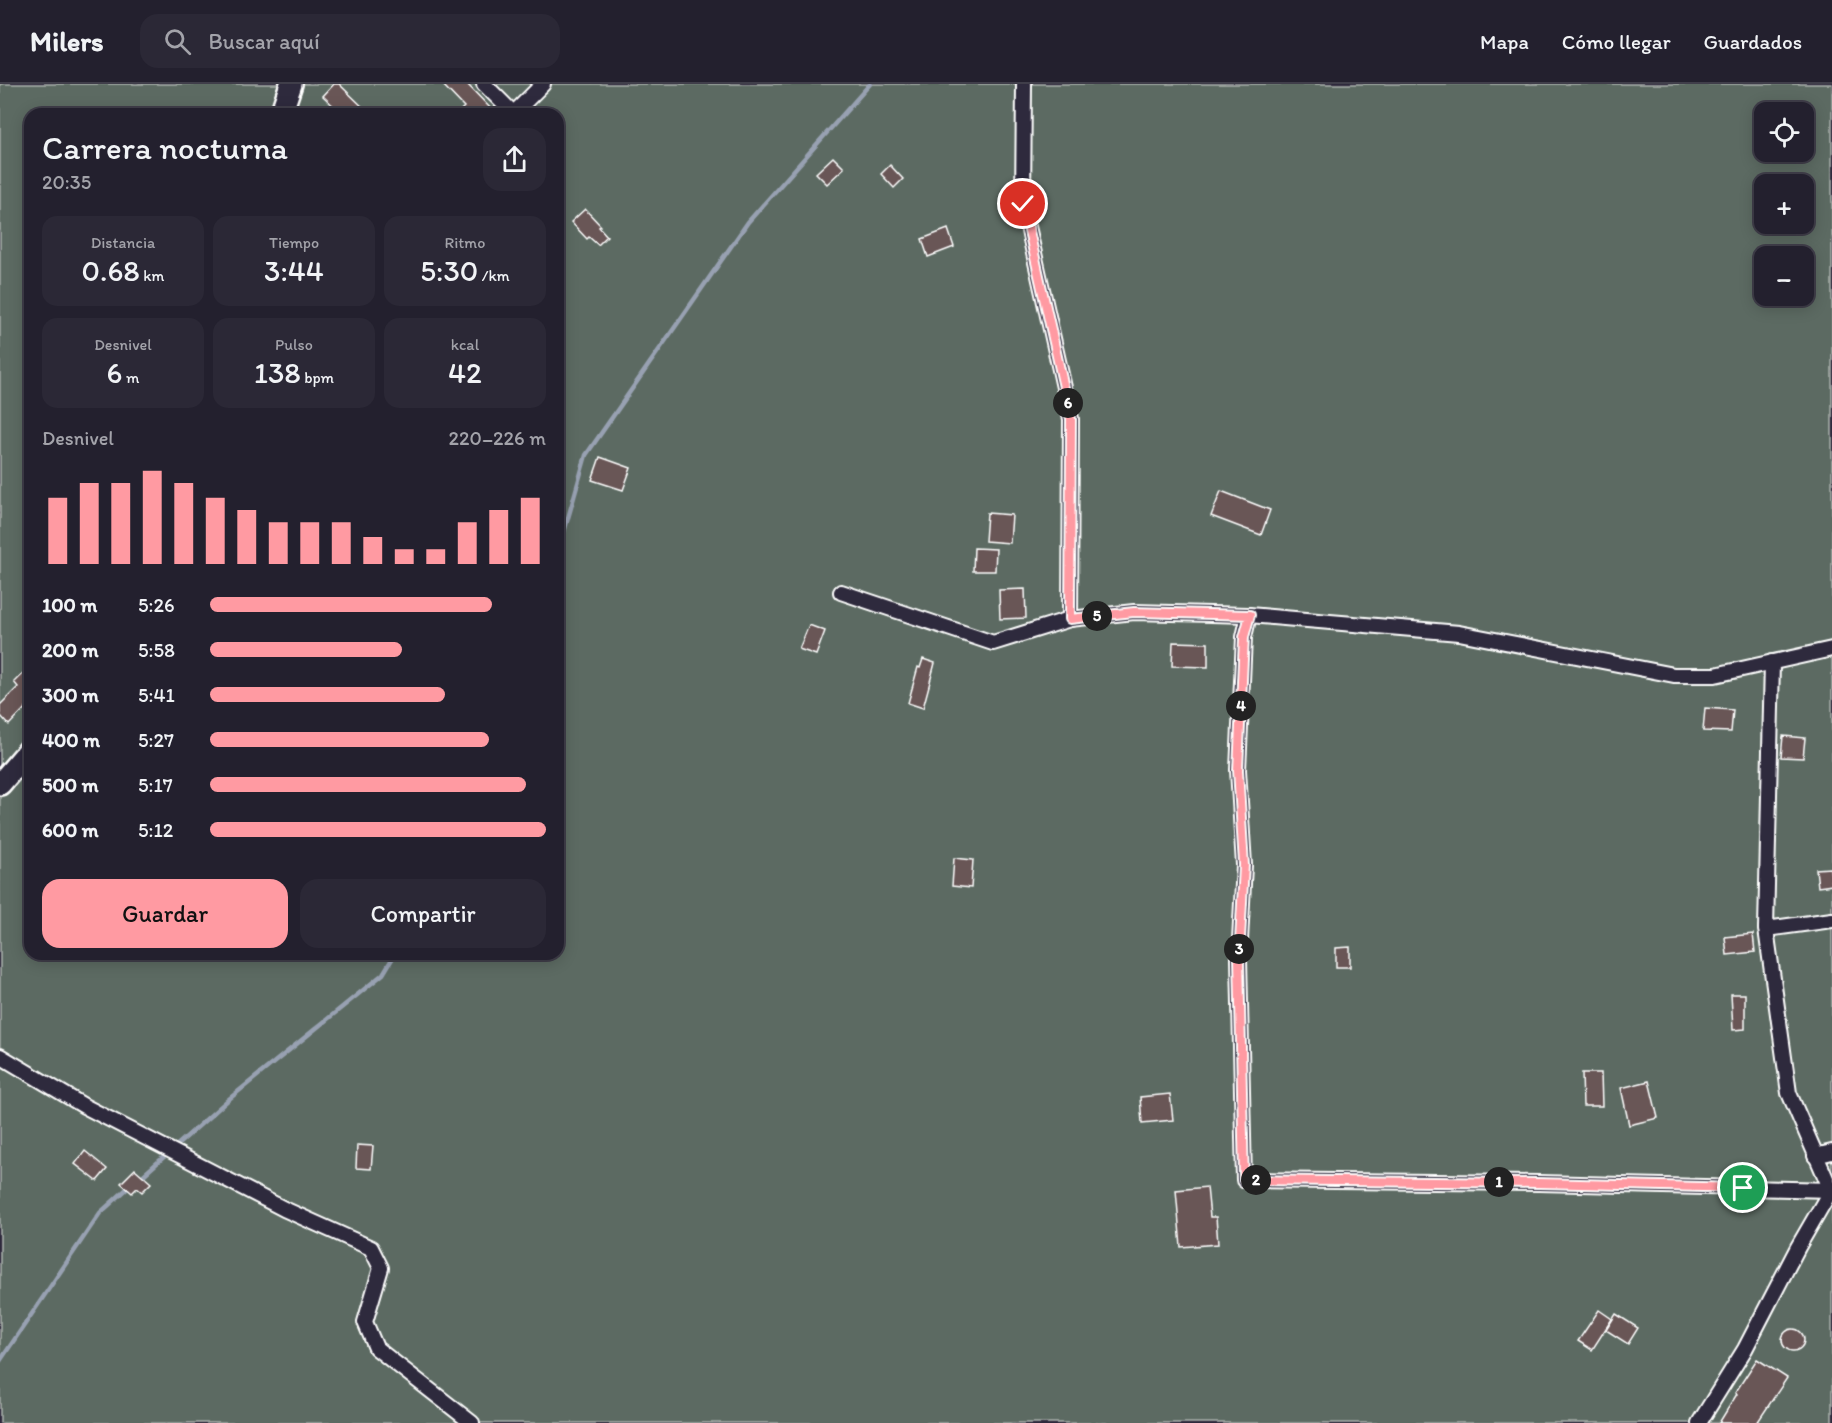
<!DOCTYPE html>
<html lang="es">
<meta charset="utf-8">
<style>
:root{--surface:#23202e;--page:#2b2836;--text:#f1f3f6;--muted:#a3a3aa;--line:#403e4a;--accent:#ff9aa2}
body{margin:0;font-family:Itim,sans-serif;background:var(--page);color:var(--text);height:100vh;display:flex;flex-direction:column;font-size:22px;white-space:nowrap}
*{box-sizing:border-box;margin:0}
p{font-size:20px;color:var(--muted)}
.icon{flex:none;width:33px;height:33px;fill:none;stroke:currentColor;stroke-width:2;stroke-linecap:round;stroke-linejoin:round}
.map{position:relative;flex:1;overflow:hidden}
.details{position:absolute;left:24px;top:24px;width:540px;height:852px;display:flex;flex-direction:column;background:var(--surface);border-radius:18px;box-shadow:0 3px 15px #0003,0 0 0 2px var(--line)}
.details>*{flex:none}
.tools{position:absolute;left:1754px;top:18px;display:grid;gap:12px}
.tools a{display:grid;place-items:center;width:60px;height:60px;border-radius:12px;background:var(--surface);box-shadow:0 3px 15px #0003,0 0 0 2px var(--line);font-size:30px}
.pin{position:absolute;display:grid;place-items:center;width:51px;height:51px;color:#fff;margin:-26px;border:3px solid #fff;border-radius:50%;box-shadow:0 2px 6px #0007}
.km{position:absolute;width:30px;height:30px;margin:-15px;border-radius:50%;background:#222;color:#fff;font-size:16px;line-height:30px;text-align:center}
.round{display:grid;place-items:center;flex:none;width:63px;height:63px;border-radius:18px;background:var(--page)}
.overview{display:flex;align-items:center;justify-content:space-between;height:102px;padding:0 18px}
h1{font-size:33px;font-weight:600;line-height:45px}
.stats{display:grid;grid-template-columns:repeat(3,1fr);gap:9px;height:102px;padding:6px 18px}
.stats div{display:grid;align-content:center;border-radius:15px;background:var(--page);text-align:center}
.stats b{font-size:30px;font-weight:600}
.stats small{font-size:16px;font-weight:400}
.stats p{font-size:16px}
.chart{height:168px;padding:12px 18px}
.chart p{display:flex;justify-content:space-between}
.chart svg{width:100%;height:108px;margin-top:6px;stroke:var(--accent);stroke-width:6}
.primary-button{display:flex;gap:12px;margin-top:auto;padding:12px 18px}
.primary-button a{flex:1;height:69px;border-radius:18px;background:var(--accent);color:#111;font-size:24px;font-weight:600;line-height:69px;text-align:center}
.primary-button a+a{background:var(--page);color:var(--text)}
ul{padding:0 18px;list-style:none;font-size:20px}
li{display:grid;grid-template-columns:96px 72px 1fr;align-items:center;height:45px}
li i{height:15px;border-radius:8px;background:var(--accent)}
header{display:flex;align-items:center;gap:36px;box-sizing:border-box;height:84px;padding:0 30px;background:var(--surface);border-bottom:2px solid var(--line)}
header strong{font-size:28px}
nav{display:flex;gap:33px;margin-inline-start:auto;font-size:21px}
.search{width:420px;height:54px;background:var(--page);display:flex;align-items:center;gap:15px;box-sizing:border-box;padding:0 21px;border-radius:18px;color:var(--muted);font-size:22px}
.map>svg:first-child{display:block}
</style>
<header>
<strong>Milers</strong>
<div class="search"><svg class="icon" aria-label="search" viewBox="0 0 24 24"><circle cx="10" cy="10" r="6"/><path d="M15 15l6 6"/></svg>Buscar aquí</div>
<nav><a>Mapa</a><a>Cómo llegar</a><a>Guardados</a></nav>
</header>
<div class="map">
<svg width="1832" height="1339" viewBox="0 0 1832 1339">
<rect width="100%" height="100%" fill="#2f2a3d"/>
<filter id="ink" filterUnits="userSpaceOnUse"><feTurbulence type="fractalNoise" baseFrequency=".0167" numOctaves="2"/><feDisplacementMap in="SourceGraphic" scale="12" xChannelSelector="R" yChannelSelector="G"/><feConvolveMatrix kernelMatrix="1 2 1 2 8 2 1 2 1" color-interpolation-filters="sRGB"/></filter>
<g filter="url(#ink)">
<!-- green -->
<path fill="#5c6b62" stroke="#aeb5b0" stroke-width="1.5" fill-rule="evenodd" d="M0,0H1832V1339H0ZM1764,28H1803V68H1764ZM30,30H558V870H30ZM1764,100H1803V140H1764ZM1764,172H1803V212H1764Z"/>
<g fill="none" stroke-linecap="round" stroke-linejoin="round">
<!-- stream -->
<g stroke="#98a1b2" stroke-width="4.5">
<polyline points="558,469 586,371 748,138 870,0"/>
<polyline points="139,1095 229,1015 383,890 395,870"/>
<polyline points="0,1277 100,1129 130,1102"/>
</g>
</g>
<!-- building -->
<g fill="#695657" stroke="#fff" stroke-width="1.5">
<polygon points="334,0 339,0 370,30 342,30 323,12"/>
<polygon points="442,0 467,0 496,30 457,30 464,23"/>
<polygon points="833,73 844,84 827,100 816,89"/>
<polygon points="890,81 903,95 894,104 881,90"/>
<polygon points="585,125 601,142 599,143 607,152 598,161 589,153 587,155 571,138"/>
<polygon points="948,145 954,163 928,173 922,155"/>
<polygon points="600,373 631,384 623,406 592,396"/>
<polygon points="1221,407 1270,426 1261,451 1211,432"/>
<polygon points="987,429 1012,431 1010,459 985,457"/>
<polygon points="974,464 996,465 995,487 973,487"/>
<polygon points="1025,505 1026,534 1000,535 999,506"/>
<polygon points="809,541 825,547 816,571 799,565"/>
<polygon points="1173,558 1208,559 1208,583 1172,582"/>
<polygon points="923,575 935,579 923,624 908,619 918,583 920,584"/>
<polygon points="30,582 30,619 9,641 0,631 0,621 18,603 14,598"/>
<polygon points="1705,624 1733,626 1731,648 1703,647"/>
<polygon points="1783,652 1805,654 1803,674 1781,673"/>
<polygon points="954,774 973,776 971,804 952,802"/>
<polygon points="1830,784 1832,801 1818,803 1816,785"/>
<polygon points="1753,850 1755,868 1727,871 1725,853"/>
<polygon points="1350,863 1350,883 1336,883 1336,864"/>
<polygon points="1731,910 1745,910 1745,945 1733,946"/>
<polygon points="1582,989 1601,989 1602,1022 1583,1022"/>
<polygon points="1649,997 1658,1034 1629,1041 1621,1004"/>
<polygon points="1170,1010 1173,1036 1142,1039 1140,1013"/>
<polygon points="357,1061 373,1062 371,1085 356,1084"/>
<polygon points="85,1067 107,1085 97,1097 75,1080"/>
<polygon points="135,1085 151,1099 142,1108 137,1104 132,1109 121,1099"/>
<polygon points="1207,1103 1210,1133 1216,1133 1218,1160 1181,1163 1176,1106"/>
<polygon points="1599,1226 1612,1235 1592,1266 1578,1257"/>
<polygon points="1616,1230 1638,1244 1628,1260 1606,1246"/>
<circle cx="1793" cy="1256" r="11"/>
<polygon points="1757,1275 1787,1294 1757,1339 1719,1339 1737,1310 1735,1309"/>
</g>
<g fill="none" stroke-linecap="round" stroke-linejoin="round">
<defs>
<g id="minor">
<polyline points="484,0 514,30"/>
<polyline points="1024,0 1023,120 1071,335 1070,535"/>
<polyline points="513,30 543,0"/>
<polyline points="841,508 993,559 1070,535 1134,528 1249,531 1459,549 1674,591 1715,591 1832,565"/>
<polyline points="1249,531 1244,553 1238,686 1244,781 1239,875 1244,1096 1539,1099 1832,1106"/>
<polyline points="1766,845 1832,836"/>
<polyline points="0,972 84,1022 284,1125 371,1164 381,1184 365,1238 376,1264 472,1339"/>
<polyline points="1815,1072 1832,1068"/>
<polyline points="1699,1339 1745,1265 1798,1163 1831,1106 1789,1009 1766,845 1772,578"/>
</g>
<g id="trunk">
<polyline points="281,30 291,0"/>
<polyline points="0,700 30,665"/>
</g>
</defs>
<!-- minor casing -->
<use href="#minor" stroke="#fff" stroke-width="18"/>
<!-- trunk casing -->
<use href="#trunk" stroke="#fff" stroke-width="26"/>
<!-- minor -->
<use href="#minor" stroke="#2f2a3d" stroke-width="14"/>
<!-- trunk -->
<use href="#trunk" stroke="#2f2a3d" stroke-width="21"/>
</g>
</g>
<g fill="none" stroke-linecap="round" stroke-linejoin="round" filter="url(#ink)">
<defs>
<polyline id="route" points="1023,120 1071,335 1070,535 1134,528 1250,531 1244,553 1238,686 1244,781 1239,875 1244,1096 1539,1099 1743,1104"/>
</defs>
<!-- route casing -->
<use href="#route" stroke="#fff" stroke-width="12"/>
<!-- route -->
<use href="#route" stroke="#ff9aa2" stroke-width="8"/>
</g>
</svg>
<div class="tools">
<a><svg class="icon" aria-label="locate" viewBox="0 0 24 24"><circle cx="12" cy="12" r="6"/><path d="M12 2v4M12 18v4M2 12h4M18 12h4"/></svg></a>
<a>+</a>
<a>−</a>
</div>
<div class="pin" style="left:1743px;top:1104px;background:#1e9e55"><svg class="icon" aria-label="arrive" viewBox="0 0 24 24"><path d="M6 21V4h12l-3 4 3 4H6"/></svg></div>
<div class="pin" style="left:1023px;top:120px;background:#d93025"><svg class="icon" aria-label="check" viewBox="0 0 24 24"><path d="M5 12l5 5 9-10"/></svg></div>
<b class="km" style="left:1499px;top:1098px">1</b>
<b class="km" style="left:1256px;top:1096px">2</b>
<b class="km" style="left:1239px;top:865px">3</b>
<b class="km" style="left:1241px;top:622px">4</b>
<b class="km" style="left:1097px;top:532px">5</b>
<b class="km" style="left:1068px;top:319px">6</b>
<section class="details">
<div class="overview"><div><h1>Carrera nocturna</h1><p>20:35</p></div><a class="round"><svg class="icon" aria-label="share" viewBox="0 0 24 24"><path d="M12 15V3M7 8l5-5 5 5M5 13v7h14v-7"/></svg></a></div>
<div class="stats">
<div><p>Distancia</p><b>0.68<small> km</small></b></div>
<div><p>Tiempo</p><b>3:44</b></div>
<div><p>Ritmo</p><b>5:30<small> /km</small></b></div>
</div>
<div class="stats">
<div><p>Desnivel</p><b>6<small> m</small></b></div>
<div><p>Pulso</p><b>138<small> bpm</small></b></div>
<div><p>kcal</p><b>42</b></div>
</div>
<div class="chart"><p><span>Desnivel</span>220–226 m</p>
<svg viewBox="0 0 160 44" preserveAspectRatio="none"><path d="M5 44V17M15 44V11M25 44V11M35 44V6M45 44V11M55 44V17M65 44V22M75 44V27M85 44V27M95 44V27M105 44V33M115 44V38M125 44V38M135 44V27M145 44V22M155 44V17"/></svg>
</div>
<ul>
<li><b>100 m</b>5:26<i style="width:84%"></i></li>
<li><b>200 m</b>5:58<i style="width:57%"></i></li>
<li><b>300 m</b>5:41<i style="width:70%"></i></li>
<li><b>400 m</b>5:27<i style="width:83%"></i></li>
<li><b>500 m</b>5:17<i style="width:94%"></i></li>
<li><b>600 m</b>5:12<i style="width:100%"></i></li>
</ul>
<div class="primary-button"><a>Guardar</a><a>Compartir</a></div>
</section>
</div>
